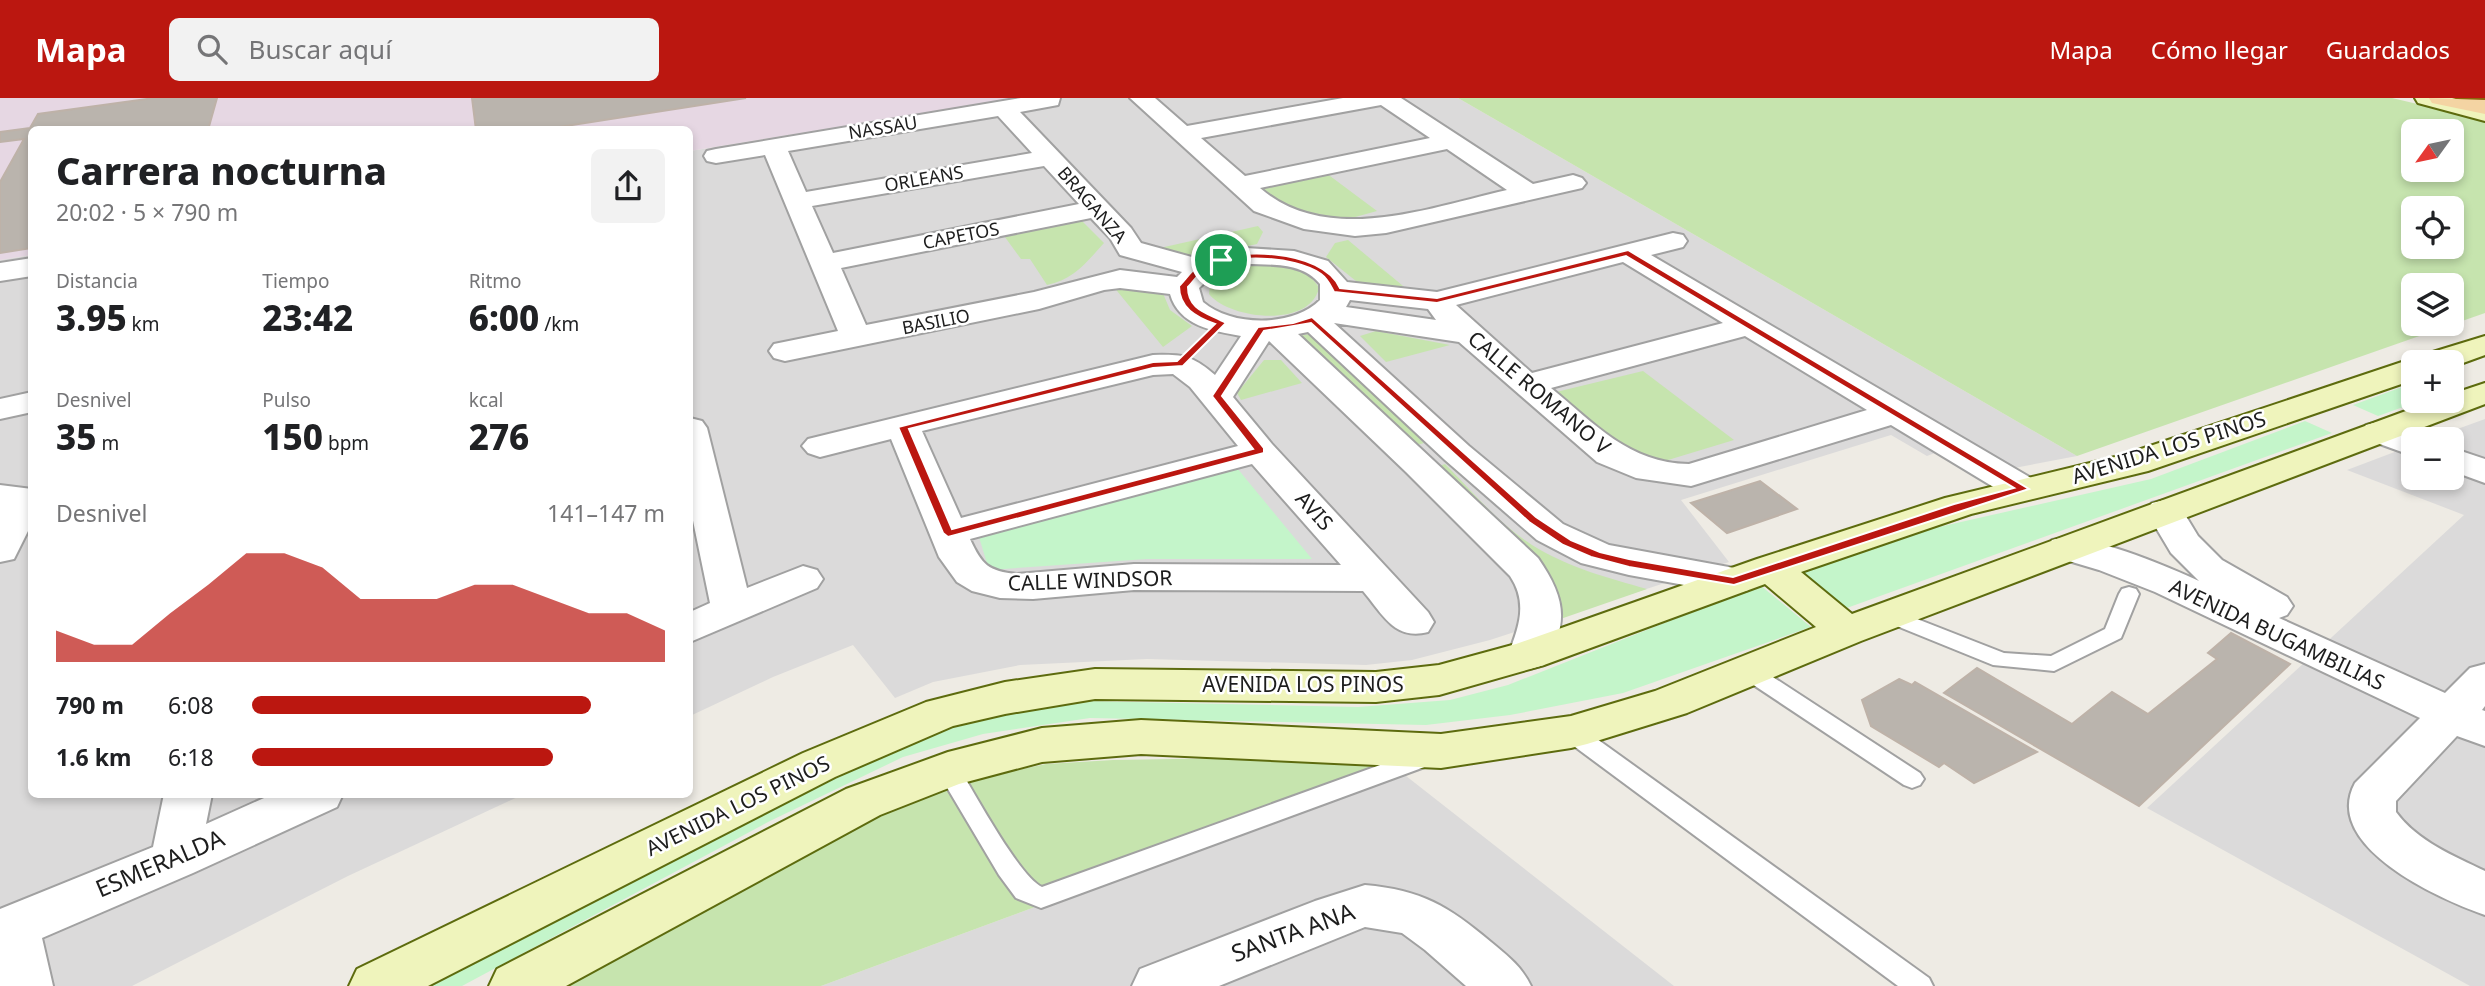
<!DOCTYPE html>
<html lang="es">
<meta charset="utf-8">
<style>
:root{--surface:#fff;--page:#f2f2f2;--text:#202124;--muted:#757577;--accent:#bb1710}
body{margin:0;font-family:"Noto Sans",sans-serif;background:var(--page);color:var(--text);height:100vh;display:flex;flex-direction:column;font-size:26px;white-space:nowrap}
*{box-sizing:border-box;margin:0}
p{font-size:23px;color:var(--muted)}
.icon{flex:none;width:38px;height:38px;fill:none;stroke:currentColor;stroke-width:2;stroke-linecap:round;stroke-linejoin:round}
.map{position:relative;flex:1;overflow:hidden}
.sheet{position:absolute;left:28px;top:28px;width:665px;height:672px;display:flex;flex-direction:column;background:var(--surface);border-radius:10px;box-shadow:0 4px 10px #0003}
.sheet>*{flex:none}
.needle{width:46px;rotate:237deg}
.fabs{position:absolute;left:2401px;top:21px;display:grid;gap:14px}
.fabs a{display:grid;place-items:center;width:63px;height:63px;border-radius:10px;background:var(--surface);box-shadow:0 4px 10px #0003;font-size:35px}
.pin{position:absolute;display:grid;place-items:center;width:60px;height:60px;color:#fff;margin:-30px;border:4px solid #fff;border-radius:50%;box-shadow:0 2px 7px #0007}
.round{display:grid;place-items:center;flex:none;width:74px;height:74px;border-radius:10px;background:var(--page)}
.overview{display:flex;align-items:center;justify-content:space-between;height:119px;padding:0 28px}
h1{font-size:38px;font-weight:800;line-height:52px}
.stats{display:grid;grid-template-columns:repeat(3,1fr);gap:10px;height:119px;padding:7px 28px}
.stats div{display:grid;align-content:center}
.stats b{font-size:35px;font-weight:800}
.stats small{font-size:19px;font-weight:400}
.stats p{font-size:19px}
.chart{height:196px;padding:14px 28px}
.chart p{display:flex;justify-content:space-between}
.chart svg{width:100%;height:126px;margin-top:7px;fill:var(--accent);opacity:.7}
ul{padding:0 28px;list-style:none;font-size:23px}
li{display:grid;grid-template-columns:112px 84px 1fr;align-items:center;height:52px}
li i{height:18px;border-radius:9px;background:var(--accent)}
header{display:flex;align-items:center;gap:42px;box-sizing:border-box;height:98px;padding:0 35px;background:var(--accent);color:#fff}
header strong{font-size:33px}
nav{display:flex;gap:38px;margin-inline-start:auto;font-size:24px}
.search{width:490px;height:63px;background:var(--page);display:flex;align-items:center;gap:18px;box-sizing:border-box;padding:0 24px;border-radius:10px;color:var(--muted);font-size:26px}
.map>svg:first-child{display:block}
</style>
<header>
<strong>Mapa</strong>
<div class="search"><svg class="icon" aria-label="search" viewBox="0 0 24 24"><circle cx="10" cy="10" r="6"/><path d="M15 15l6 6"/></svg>Buscar aquí</div>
<nav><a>Mapa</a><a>Cómo llegar</a><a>Guardados</a></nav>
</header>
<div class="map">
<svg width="2485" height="888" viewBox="0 0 2485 888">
<rect width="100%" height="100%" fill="#eeebe4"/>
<!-- residential -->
<g fill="#dbdada">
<polygon points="1018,0 1458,0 2077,358 2009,371 1963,344 1927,358 1891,337 1681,402 1729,464 1490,542 1412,562 1366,567 1147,561 1020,567 933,584 895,600 853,547 773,579 690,618 690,53"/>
<polygon points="31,157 32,696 522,697 348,778 132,888 0,888 0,162"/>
<polygon points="2485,321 2485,888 2470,888 2147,710 2464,417 2347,372 2413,347 2413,380 2452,380 2452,341 2430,341"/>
<polygon points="1401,674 1674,888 821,888"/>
</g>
<!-- industrial -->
<polygon fill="#e6d7e3" points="0,0 1018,0 690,53 690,32 32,32 31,157 0,162"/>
<!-- grass -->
<g fill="#c6e4ae" fill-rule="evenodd">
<path d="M1458,0H2392L2485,22V215L2077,358ZM2413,33H2452V72H2413ZM2413,110H2452V149H2413ZM2413,187H2452V226H2413Z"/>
<polygon points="1326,75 1377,113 1348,121 1276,109 1255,89"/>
<path d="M1081,122L1104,145C1087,164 1073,182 1047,187L1030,161H1021L1002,135Z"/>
<polygon points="1258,128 1263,134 1257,146 1192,160 1151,152"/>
<polygon points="1348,142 1409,193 1361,187 1326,159 1335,145"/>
<path d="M1257,166C1280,166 1307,168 1319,190C1310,230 1230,222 1209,196C1210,171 1238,168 1257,166Z"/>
<polygon points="1113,188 1162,193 1170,212 1192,228 1163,249"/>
<polygon points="1376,233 1450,247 1386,264 1360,238"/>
<polygon points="1314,235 1424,345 1410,349 1299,238"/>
<polygon points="1264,262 1281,262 1302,285 1241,302 1237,295"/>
<polygon points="1643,273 1734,342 1645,369 1552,295"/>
<path d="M1445,366C1472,393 1499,426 1532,447C1567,469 1608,480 1647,491L1546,526L1431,371Z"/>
<polygon points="1233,660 1374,664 1401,674 821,888 560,888 836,735 955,685 1046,666 1113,662"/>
</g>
<!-- park -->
<g fill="#c4f5ca">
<polygon points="2413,285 2413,303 2420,303 2378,318 2353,307"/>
<polygon points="2305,323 2332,335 1844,511 1799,476 1930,431 2151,381"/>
<polygon points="1237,370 1312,461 1147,461 989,472 979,439"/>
<polygon points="1760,487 1811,529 1623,595 1510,617 1426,627 1090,620 983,636 903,659 770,723 462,888 411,888 767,702 989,614 1087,603 1358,609 1450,602 1508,587"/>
</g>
<!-- building -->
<g fill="#bab4ad" stroke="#beb2a8" stroke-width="2">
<polygon points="154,0 217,0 208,32 32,32 32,150 0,155 0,84 24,41 0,44 0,34 30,30 38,16"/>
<polygon points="472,0 746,0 540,32 476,32"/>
<polygon points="1760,383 1797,411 1727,435 1691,405"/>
<polygon points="2231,535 2290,566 2139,708 1944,595 1977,570 2072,626 2112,594 2148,616 2217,561 2208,555"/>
<polygon points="1899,581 1912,587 1915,584 2037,654 1974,685 1944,665 1939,669 1871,628 1862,602"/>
</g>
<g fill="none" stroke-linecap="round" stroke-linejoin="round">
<defs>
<g id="lane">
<polygon points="2129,489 2136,491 2139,496 2121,540 2054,573 1993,567 1882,522 1879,517 1882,512 1889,510 2004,555 2051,558 2105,531 2119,496 2122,491"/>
<polygon points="1748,566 1756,568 1920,675 1924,681 1920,687 1912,690 1904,687 1740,578 1737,573 1740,568"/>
<polygon points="1571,626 1579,628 1929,880 1933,888 1898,888 1563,640 1560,634 1563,628"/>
<path d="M1430,649L1438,652L1442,658L1438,664L1041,810L1016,800L999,777L936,671L940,665L948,662L956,665C972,690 1019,779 1042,789Z"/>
</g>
<g id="street">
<path d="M1021,0H1060L1058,7L1020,14L1131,130L1141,145L1199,161L1246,150L1294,153L1328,163L1347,184L1437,194L1673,135L1683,137L1687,143L1683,149L1651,157L2036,383L2041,391L2036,399L2023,402L2010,399L1891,327L1691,388L1636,380L1597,364L1459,244L1334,225L1469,348L1563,426L1609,447L1734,470L1748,474L1754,483L1748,492L1734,496L1629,477L1581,465L1537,442L1445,362L1308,234L1298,236L1538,460C1565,499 1570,525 1544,567L1529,571L1514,567L1508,557C1519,529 1528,505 1510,478L1406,374L1269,243L1233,299L1272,346L1428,514L1434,524L1428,534C1394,543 1382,515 1363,493L1134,492L1033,501L1000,500L972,493L957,484L939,459L891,341L820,359L808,355L802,348L808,341L1153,257C1182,256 1192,257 1215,277L1241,238C1213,233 1179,228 1170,196L1120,190L1104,192L1039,211L785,263L774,260L769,253L774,246L838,233L765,57L716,65L707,63L704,58L707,53L716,51ZM998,18L1032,55L806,94L788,53ZM1044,68L1079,106L833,155L812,108ZM1091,120L1110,140L1120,157L1182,174L1177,179L1120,172L1034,194L866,227L841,170ZM1623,164L1723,225L1532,275L1456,207ZM1246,166C1271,167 1302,164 1320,186V202C1293,229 1232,229 1203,204L1199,190C1213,176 1226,170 1246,166ZM1350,202L1428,211L1436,222L1346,209ZM1745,238L1867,312L1689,366C1629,365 1595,326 1551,290ZM1173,276L1190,289L1238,348L961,420L922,333L1153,277ZM1252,366L1341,467L1134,466L1017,476C988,473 982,467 970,441Z"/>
<path d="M1130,0H1155L1187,28L1343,0H1401L1533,86L1573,77L1582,80L1586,85L1582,90L1386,135L1355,138L1304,131L1254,113ZM1381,7L1430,40L1245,78L1201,40ZM1447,51L1507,92C1431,109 1328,149 1260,90Z"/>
<polygon points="32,160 32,178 0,183 0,165"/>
<polygon points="32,294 32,314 0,321 0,301"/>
<polygon points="690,320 702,323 707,330 747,490 803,468 817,472 823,481 817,490 690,544 690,514 710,505 690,408"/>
<polygon points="2378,324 2427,341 2413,341 2413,358 2366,341 2361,334 2366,327"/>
<polygon points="2452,350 2485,361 2485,385 2452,373"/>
<polygon points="0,387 32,391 32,425 14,461 0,464"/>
<path d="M2165,402L2178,405L2198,438L2222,462L2287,499L2293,508L2287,517L2279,520L2445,595L2470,570L2485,566V608L2482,612L2485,613V648L2457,638L2396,703V714C2417,743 2454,758 2485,773V817C2439,801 2321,748 2355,685L2420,620L2155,494L2099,472L2052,458L2047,450L2052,442C2086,433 2166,468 2199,483L2171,455L2146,413L2152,405Z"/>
<polygon points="164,696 212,696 206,726 273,696 343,696 337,709 193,775 42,840 53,888 0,888 0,811 153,749"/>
<path d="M1365,787C1422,792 1448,808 1491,844C1508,858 1522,869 1531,888H1466L1425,852L1402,835L1365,829L1219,888H1132L1140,871L1315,803Z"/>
</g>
<g id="secondary">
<polygon points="2415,0 2452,0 2485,9 2485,23 2418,5"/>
<polygon points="2485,238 2485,257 2452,269 2452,264 2413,264 2413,282 2148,373 1971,416 1801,474 1852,516 2433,303 2452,303 2452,296 2485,285 2485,306 1861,543 1687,615 1587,646 1571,650 1441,670 1141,656 1042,664 959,686 880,717 566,888 489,888 497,871 846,691 948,654 1042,630 1141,622 1441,636 1571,618 1655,593 1816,529 1765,486 1544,567 1439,597 1376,604 1095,601 1005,616 953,628 835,679 428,888 349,888 357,871 803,655 926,604 1005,584 1095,571 1376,574 1439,567 1516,546 1757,461 1945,400 2123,357 2402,264 2419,263 2423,257"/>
</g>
<polygon id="primary" points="2429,0 2485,2 2485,16 2432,5"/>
</defs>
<!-- lane casing -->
<use href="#lane" stroke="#a1a1a1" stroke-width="4"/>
<!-- street casing -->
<use href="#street" stroke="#a1a1a1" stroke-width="4"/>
<!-- secondary casing -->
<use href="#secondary" stroke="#5d6b0e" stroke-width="4"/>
<!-- primary casing -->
<use href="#primary" stroke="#8b660c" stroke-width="4"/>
<!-- lane -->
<use href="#lane" fill="#fff" fill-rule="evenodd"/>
<!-- street -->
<use href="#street" fill="#fff" fill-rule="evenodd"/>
<!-- secondary -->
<use href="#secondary" fill="#eff4bc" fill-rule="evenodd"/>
<!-- primary -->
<use href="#primary" fill="#f4d4a3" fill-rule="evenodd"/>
</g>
<!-- route -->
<path fill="#bb1710" stroke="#fff" stroke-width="2" fill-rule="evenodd" d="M1628,152L2029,391L1734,487L1629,469L1591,459L1563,447L1529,424L1311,225L1264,233L1222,298L1264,350V355L948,439L943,435L898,329L1153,264L1177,263L1215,226C1196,219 1179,210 1179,188C1185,182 1191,173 1198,168C1232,148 1322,150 1340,190L1437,200ZM1626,158L2014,390L1954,406L1733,479L1629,461L1600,454L1571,442L1536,419L1312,219L1293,225L1258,229L1212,298L1253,351L952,431L909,331L1153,270L1183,268L1226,225C1209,215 1188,213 1188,189C1193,184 1198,176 1203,173C1230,154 1295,158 1321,176C1328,181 1330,187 1334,194L1437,205Z"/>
<g text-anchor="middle" stroke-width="5" stroke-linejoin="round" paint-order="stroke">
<!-- far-street labels -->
<g font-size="18" fill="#1d1d1d" stroke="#fff">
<text transform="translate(883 30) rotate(-9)" y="6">NASSAU</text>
<text transform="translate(924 81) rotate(-10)" y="6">ORLEANS</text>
<text transform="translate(1092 107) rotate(49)" y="6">BRAGANZA</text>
<text transform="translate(961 138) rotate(-11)" y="6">CAPETOS</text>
<text transform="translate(936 224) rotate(-11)" y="6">BASILIO</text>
</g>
<!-- street labels -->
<g font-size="21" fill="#1d1d1d" stroke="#fff">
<text transform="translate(1539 295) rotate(40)" y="7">CALLE ROMANO V</text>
<text transform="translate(2169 350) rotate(-17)" y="7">AVENIDA LOS PINOS</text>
<text transform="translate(1314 413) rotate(48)" y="7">AVIS</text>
<text transform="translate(1090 483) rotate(-2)" y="7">CALLE WINDSOR</text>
<text transform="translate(2277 537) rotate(25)" y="7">AVENIDA BUGAMBILIAS</text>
<text x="1303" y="594">AVENIDA LOS PINOS</text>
<text transform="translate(738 708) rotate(-26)" y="7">AVENIDA LOS PINOS</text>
</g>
<!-- near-street labels -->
<g font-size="24" fill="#1d1d1d" stroke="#fff">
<text transform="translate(160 766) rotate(-23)" y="8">ESMERALDA</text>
<text transform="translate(1293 835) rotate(-20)" y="8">SANTA ANA</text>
</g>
</g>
</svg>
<div class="fabs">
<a><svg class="needle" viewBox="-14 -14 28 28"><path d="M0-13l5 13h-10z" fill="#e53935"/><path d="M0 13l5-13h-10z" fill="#757577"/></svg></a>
<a><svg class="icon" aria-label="locate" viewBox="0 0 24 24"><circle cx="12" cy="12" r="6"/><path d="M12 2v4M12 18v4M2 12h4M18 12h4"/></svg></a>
<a><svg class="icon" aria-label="layers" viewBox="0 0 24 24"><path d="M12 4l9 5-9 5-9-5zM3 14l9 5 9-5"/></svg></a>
<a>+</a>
<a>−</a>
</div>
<div class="pin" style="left:1221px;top:162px;background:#1e9e55"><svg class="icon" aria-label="arrive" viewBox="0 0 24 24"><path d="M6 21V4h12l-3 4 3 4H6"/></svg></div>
<section class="sheet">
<div class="overview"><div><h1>Carrera nocturna</h1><p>20:02 · 5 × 790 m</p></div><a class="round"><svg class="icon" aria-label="share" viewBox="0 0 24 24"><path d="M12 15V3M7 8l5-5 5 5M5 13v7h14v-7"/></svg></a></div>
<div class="stats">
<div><p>Distancia</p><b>3.95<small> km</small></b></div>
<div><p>Tiempo</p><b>23:42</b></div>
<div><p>Ritmo</p><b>6:00<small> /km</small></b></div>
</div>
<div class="stats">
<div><p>Desnivel</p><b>35<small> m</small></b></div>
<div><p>Pulso</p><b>150<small> bpm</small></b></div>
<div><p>kcal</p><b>276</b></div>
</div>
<div class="chart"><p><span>Desnivel</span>141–147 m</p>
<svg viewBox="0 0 160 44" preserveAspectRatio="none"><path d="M0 44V33L10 38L20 38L30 27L40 17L50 6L60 6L70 11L80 22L90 22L100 22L110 17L120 17L130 22L140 27L150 27L160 33V44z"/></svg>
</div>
<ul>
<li><b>790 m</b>6:08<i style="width:82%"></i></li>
<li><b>1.6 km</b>6:18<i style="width:73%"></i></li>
</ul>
</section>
</div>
